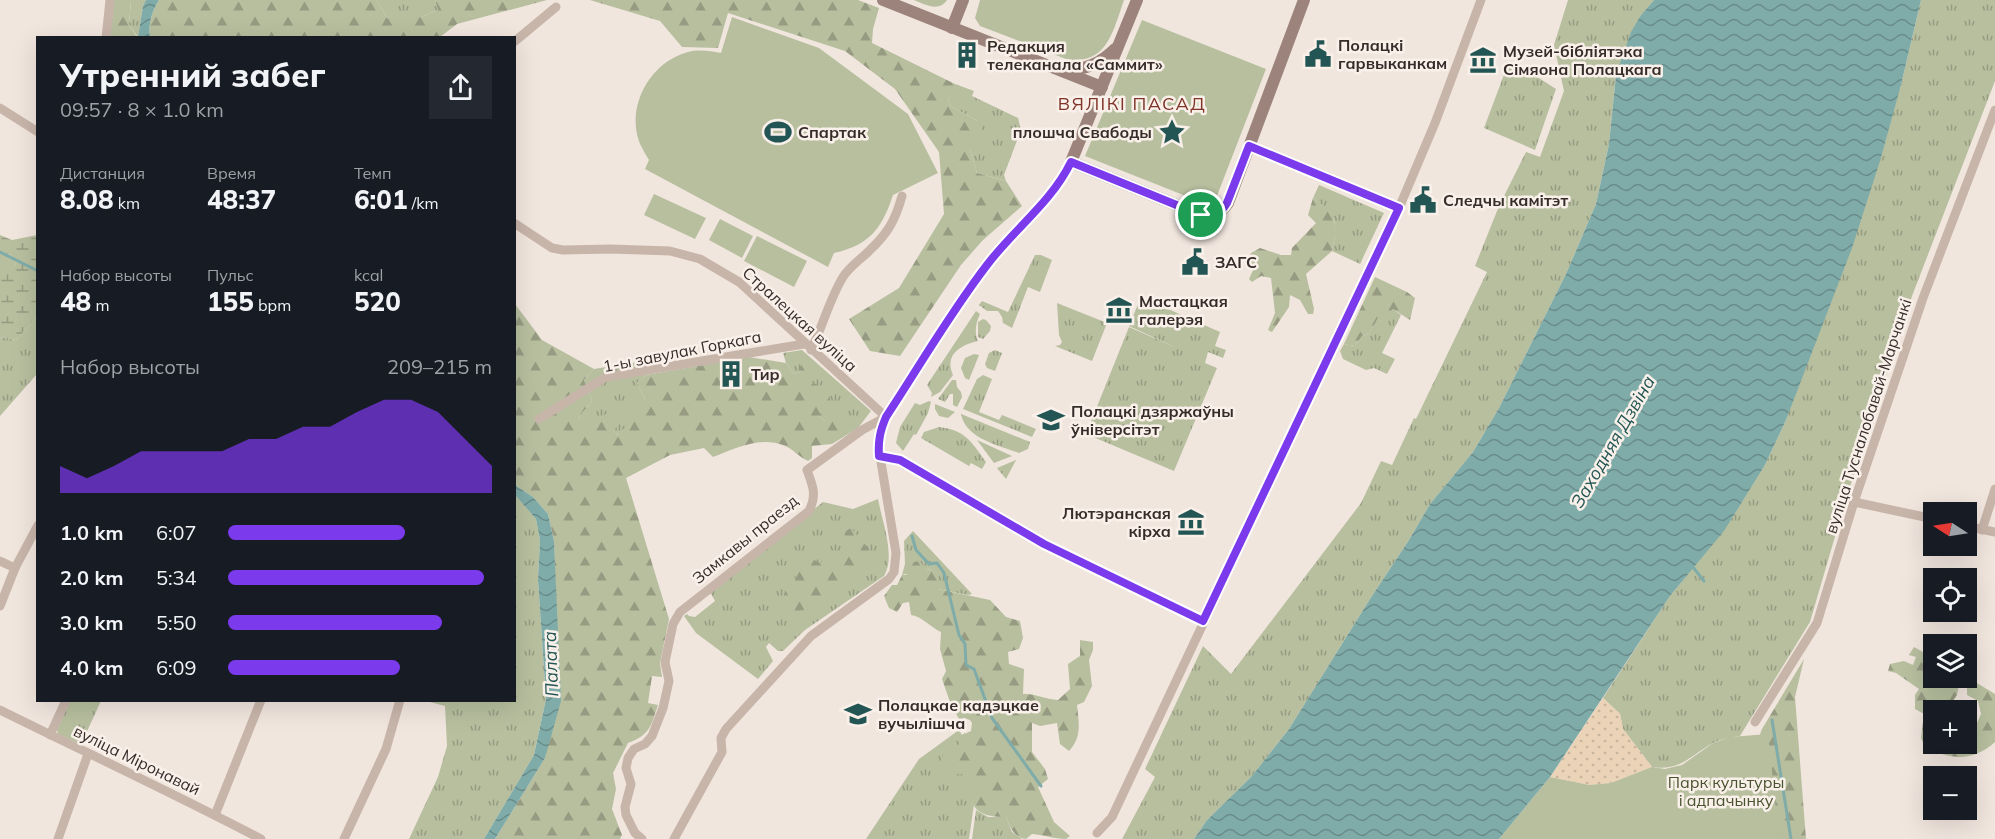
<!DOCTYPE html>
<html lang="ru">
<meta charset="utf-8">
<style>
:root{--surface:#171b24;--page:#242831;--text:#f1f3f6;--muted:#9ea1a6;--accent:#7c3aed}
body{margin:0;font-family:Mulish,sans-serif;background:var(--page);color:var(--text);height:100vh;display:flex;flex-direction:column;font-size:22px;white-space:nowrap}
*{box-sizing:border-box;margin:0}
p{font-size:20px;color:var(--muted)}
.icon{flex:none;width:33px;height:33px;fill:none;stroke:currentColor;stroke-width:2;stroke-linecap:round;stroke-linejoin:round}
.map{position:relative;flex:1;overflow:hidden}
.details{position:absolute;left:36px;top:36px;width:480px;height:666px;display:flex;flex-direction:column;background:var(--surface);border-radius:0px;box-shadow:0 6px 24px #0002}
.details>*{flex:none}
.needle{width:39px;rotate:282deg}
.buttons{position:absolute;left:1923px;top:502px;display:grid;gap:12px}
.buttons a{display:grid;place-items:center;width:54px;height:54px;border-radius:0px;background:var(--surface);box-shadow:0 6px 24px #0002;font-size:30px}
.pin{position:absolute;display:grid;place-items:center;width:51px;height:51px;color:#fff;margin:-26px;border:3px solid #fff;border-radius:50%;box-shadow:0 2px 6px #0007}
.round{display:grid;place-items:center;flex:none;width:63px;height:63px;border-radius:0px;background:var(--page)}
.head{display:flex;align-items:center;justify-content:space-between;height:102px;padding:0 24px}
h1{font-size:33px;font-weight:800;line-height:45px}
.stats{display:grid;grid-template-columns:repeat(3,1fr);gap:9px;height:102px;padding:6px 24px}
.stats div{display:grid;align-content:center}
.stats b{font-size:26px;font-weight:800}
.stats small{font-size:16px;font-weight:400}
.stats p{font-size:16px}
.chart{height:168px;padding:12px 24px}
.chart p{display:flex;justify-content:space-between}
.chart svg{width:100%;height:108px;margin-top:6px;fill:var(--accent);opacity:.7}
ul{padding:0 24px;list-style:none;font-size:20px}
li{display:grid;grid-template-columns:96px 72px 1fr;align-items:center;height:45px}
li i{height:15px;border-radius:8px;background:var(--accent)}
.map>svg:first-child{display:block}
</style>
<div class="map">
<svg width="1995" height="839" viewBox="0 0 1995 839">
<defs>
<pattern id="grass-tufts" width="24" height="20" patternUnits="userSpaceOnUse" patternTransform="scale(1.5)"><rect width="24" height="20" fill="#b7bf9f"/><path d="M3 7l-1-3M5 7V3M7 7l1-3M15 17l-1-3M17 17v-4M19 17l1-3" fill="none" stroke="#969b82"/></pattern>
<pattern id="forest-firs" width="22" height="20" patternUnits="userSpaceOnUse" patternTransform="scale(1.5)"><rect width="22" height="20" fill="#b7bf9f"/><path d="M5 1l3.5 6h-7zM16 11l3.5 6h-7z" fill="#969b82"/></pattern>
<pattern id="wetland-marsh" width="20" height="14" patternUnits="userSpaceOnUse" patternTransform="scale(1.5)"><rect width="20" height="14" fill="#b7bf9f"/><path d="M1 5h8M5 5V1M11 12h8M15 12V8" fill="none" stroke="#969b82"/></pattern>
<pattern id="sand-dots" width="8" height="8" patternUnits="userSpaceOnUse" patternTransform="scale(1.5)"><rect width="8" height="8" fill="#ead3b7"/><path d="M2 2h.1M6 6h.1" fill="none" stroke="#c9b59d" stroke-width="1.8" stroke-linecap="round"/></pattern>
<pattern id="water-waves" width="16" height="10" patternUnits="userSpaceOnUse" patternTransform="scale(1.5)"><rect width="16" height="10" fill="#7faca9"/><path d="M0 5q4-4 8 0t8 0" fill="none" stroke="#698c8a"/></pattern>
</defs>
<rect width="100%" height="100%" fill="#f1e6de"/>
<!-- grass -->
<g fill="url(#grass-tufts)">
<polygon points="131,0 146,0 143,6 138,37 129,25"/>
<polygon points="376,0 435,0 438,10 421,17 388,19"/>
<polygon points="1568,0 1654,0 1641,15 1616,75 1609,144 1596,204 1566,274 1499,408 1473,452 1430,504 1409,540 1370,599 1289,729 1251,777 1207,820 1194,839 1122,839 1155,777 1145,769 1203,646 1231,674 1361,503 1381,461 1392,465 1414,418 1416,419 1487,272 1475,266 1499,206 1526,152 1540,157 1564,91 1554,45"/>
<path d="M1921,0H1995V81L1912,296L1846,499L1810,622L1740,736C1731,737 1721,739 1713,743C1689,756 1682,771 1652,767L1623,729L1620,714L1603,698L1670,596L1724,530L1765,465L1786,420L1901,85Z"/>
<polygon points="1508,64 1528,71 1556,89 1535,150 1484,128"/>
<polygon points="955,84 974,91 972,96 1018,118 1021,130 1004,175 1006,181 977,173 970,150 978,121 950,106 948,99 954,93"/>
<path d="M1319,185L1384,213L1360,264L1332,251C1338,221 1338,217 1313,198Z"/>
<polygon points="0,253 12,255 16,265 6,272 0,271"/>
<polygon points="1035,255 1041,255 1052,260 1040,292 1028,287 1012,328 1003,323 1002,317 998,311 987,311 979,305 982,301 1008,312"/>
<polygon points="1141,297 1220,332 1215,346 1226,350 1223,358 1208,352 1205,363 1217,368 1174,471 1086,434 1129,327 1177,348 1129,326"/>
<polygon points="1057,303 1107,323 1092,361 1055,346 1060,345 1062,342 1059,335"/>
<polygon points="1393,309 1401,315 1382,353 1395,359 1387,374 1374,368 1366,370 1343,359 1340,351 1344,344 1355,346 1362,336 1369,334 1379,314"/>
<path d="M976,311L980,314C976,322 974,333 978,341C961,345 944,354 953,375L940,392L931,397L932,393L927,385Z"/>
<polygon points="37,317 37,374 0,416 0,337 16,340"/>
<polygon points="983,319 986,320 991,326 990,331 983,339 978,337 978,322"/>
<polygon points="802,350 871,411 858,428 845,436 845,424 825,421 819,416 800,372 794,374 786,363 783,353"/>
<polygon points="995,350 1002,353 995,371 987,368 985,364 989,353"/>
<polygon points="974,354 979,355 969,380 965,378 961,368 965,358"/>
<polygon points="644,361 646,375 637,383 645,399 630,427 618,435 614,431 598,425 592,428 580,421 578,418 592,401 584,380 594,369"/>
<polygon points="983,375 992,379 979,412 999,420 1002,415 1036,429 1032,437 963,409 977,379"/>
<polygon points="952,380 956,380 957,387 961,392 962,397 957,407 953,405 953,394 950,394 945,402 938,399"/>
<polygon points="929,401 931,402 928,413 916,435 914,434 903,451 896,443 900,427 915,403 920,405"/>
<polygon points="935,404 955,412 948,418 939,416 935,409"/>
<path d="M961,414L1030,442L1028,449L1019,453C998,445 966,439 961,414Z"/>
<path d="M939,427C965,430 971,441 986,462L982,469L971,463L969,466L921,438L924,432Z"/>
<polygon points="977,440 1012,456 994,463"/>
<polygon points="1016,460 1006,479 997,468"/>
<polygon points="515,495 536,519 540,540 538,580 546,699 534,755 484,839 409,839 438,777 447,746 445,706 426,701 514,700"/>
<path d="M878,499C882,521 896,557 884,576L805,630L783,651H778L769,643L766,647L773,661L758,679L696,633L684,616L687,614L689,616L695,617L715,601L710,592L823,502L853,509Z"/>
<polygon points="913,531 972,594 968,595 938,589 933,570 925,569 902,575 905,564 904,541"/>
<polygon points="70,701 101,701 82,742 78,743 58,734 57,730"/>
<polygon points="959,730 962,735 965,733 977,783 969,839 866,839 919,759"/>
<polygon points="976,810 988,817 1006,817 1012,832 1022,839 972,839"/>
</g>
<!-- forest -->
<g fill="url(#forest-firs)" fill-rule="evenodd">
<polygon points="114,0 131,0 129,25 137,37 110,38"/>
<path d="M159,0H376L388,19L403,10L421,17L438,10L435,0H547L457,24L440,37L150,38C148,24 152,11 159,0Z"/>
<polygon points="590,0 858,0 879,8 873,29 872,43 955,84 955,93 948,99 950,106 978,121 984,132 970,150 977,173 1006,181 1022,206 983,240 961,265 900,356 870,351 849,319 899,288 944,214 939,152 895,89 845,51 728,13 718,48 682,47 660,21"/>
<polygon points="1313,198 1332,212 1336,230 1332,251 1306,274 1314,309 1313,314 1308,314 1300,300 1290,295 1289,307 1272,332 1268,330 1275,313 1271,278 1261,276 1252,282 1249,279 1254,268 1247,261 1251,253 1260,248 1281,255 1291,255 1292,248 1316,223 1308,215"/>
<polygon points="1375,277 1407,292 1415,298 1410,320 1393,309 1387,314 1380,314 1369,334 1362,336 1355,346 1344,344"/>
<path d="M515,304L542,340L594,369L584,380L592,401L578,418L592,427L598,425L599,419L607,413L617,417V426L614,431L618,435L623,429L630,427L626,418L629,408L645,399L637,383L646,375L749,357L786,363L794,374L800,372L799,367L804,364L812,369V375L806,383L816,384L830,395V406L819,416L825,421L836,418L845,424V436L832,444L812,446V458L808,461C799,457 792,448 783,445C760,436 734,449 713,457L704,448L670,455L626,478L669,619L660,663L662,677L652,676L648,703L658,705C651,726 650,735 628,743L613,773L616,789L612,809L622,835L620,839H495L545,758L555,580L554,541L548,514L533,497L515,485Z"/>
<path d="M851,528L868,548L869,564L859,570L845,565C845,590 815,602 796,613L785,609L786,588L795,582L797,558L804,555L820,563L834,551L845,552L847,545L844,532Z"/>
<path d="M920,561L925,569L933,570L939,574L938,589L990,600L1006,617L1020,621L1023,638L1019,649L1008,652L1009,664L1024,669L1023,694C1034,693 1045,699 1058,700L1070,689L1068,664L1080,656V640L1093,642V650L1089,660L1092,686L1084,702L1077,705C1079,723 1082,737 1069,751L1060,744L1057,723L1040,726L1032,723V752L1045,769L1048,779L1038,787L1054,822L1070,836L1066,839C1054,839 1045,835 1032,834L1026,839C1014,838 1010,827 1006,817C979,817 967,809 972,781L964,779L962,774H956L951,766L935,771L934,764L941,761L943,755L959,744L962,735L971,731L972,723L970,720L964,718L960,721L950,702L942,679L946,671L940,649L941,632C930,627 923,617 911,615L909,602L903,603L897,612L889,608L884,596L892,585H897L902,575H906L914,562Z"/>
<path d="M1914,647L1932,657L1934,678L1949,679L1967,677L1995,694V742C1973,762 1951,760 1925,747L1921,738L1924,714L1915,709V695L1919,689L1896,673L1888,671L1890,664L1904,661L1913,665L1916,657L1909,655ZM1959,685L1967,686V695L1978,701L1981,714L1971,736L1967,737L1966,744H1934V711H1946L1957,695Z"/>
<polygon points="1804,659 1795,697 1806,839 1751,839 1743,781 1762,729"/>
</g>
<!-- wetland -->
<polygon fill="url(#wetland-marsh)" points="0,235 12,240 37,235 37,317 16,340 0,337 0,271 6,271 16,265 12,255 0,253"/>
<!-- sand -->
<polygon fill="url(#sand-dots)" points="1603,698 1620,714 1623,729 1652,767 1611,783 1589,785 1550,777"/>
<!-- park -->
<g fill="#b7bf9f">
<path d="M914,0H947C939,12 926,5 914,0Z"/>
<path d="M980,0H1124C1113,31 1107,66 1066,59L980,26L975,18Z"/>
<path d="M732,17L819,48L908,114L938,173L893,195C882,228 870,245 834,253L828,267L645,169L649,160C646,155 643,150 640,144C625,107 650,62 688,52C699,49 710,51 721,53Z"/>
<polygon points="1142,20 1266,69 1215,201 1206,204 1085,156"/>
<polygon points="654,194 706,218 695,239 644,215"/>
<polygon points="720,219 753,236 742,258 709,240"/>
<polygon points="757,236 807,261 794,287 744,261"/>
<polygon points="1768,734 1776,810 1782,839 1499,839 1550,777 1589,785 1611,783 1652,767 1665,769 1682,765 1713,743 1730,737"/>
</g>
<!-- water -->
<g fill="url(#water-waves)">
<path d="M146,0H159C152,11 148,24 150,37H138L143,6Z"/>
<polygon points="1654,0 1921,0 1901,85 1880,161 1852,248 1786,420 1765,465 1724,531 1670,596 1550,777 1499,839 1194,839 1207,820 1251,777 1289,729 1370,599 1409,540 1430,504 1473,452 1499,408 1566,274 1596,204 1609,144 1616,75 1631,32 1641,15"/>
<polygon points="515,485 533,497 548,514 554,541 561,701 545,758 495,839 484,839 534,755 546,699 538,580 540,540 536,519 515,495"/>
<polygon points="1965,703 1969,706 1971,717 1967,726 1966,711 1954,711 1958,704"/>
</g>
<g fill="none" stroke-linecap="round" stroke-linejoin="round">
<!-- stream -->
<g stroke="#7faca9" stroke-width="3">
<polyline points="0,252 38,271"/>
<polyline points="912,536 916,550 929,564 937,563 944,573 959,635 965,644 966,665 974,669 992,718 1041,786"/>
<polyline points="1692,566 1704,581"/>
<polyline points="1772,720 1791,839"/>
</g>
<!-- street -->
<g stroke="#c8b5aa" stroke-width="9">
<polyline points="106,38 110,0"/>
<polyline points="514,42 556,7"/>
<polyline points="0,108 38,132"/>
<polyline points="1249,146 1399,208"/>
<polyline points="514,223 552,248 563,250 611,249 670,251 700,259 739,282 886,417"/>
<path d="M811,350C823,326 829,300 843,277C850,266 860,260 869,251C888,233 895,221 902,196"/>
<polyline points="539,419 606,377 804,344"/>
<polyline points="880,456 900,460 1044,544 1203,621"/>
<polyline points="1854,502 1934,519"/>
<polyline points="1966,526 1995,532"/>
<polyline points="1982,530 1995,489"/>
<polyline points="0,561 15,568"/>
<polyline points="0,606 15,568 38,525"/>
<path d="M0,710C87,753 175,794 261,839"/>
<polyline points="1755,722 1817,623 1854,502 1923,298 1995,110"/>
<polyline points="50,735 66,700"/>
<polyline points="215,815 261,700"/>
<polyline points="1097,833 1112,817 1399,208 1435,123 1481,0"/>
<polyline points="58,839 88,754"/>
<polyline points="344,839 386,749 400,700"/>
<path d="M642,839L635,833L626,815L625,807L631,784L626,768L628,758L634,749L645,744L652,736L663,708L669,681L665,662L673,624L680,612L809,511C817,495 813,486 807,470L862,430L886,417"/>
<path d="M674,839L722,752L721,738L726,729L811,636L889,579L894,572L896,553L880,456C878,441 880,431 886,417C919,368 948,315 984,268C1012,232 1050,204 1071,162"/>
</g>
<!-- secondary -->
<g stroke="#9c847c" stroke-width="12">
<polyline points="883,0 1102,87"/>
<path d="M1137,0L1071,162L1201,215C1214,217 1221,213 1228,203L1304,0"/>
<polyline points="952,28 963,0"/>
<path d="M1064,71C1086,69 1100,64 1115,49"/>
</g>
</g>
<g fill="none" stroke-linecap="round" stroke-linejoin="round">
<defs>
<path id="route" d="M1249,146L1399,208L1203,621L1044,544L900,460L879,456C878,441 880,431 886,417C919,367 950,313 987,265C1014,229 1051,203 1071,162L1201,215C1214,217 1221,213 1227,203Z"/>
</defs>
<!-- route casing -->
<use href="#route" stroke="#fff" stroke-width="12"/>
<!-- route -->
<use href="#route" stroke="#7c3aed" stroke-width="8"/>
</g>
<!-- icons -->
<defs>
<symbol id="civic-bare" viewBox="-9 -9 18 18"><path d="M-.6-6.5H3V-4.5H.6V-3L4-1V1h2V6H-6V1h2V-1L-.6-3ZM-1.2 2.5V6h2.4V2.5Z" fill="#225553" stroke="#f9f0ea" stroke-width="2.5" paint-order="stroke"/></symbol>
<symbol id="building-bare" viewBox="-9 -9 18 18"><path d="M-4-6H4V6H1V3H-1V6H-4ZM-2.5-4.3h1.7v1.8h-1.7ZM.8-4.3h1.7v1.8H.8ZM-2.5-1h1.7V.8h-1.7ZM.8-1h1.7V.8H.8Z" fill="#225553" stroke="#f9f0ea" stroke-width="2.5" paint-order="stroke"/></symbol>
<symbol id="museum-bare" viewBox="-9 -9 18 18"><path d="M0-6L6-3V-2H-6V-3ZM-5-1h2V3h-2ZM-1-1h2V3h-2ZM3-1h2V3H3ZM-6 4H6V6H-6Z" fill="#225553" stroke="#f9f0ea" stroke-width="2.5" paint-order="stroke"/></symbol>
<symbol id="stadium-bare" viewBox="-9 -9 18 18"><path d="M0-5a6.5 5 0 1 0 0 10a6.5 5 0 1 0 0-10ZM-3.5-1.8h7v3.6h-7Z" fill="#225553" stroke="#f9f0ea" stroke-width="2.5" paint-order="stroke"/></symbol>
<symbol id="sight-bare" viewBox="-9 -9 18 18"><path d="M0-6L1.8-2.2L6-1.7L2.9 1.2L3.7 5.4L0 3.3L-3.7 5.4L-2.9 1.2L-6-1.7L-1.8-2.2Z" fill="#225553" stroke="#f9f0ea" stroke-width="2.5" paint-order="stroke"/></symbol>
<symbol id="university-bare" viewBox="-9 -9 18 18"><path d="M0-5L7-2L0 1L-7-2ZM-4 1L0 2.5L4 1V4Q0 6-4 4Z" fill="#225553" stroke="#f9f0ea" stroke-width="2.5" paint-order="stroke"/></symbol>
</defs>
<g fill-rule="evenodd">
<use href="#civic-bare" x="1299" y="35" width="38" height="38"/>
<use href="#building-bare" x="948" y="36" width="38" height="38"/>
<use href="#museum-bare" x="1464" y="41" width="38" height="38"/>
<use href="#stadium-bare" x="759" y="113" width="38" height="38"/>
<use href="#sight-bare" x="1153" y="113" width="38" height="38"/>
<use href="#civic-bare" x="1404" y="181" width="38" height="38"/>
<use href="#civic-bare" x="1176" y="243" width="38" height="38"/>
<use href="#museum-bare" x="1100" y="291" width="38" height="38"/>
<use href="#building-bare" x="712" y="355" width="38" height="38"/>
<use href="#university-bare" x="1032" y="401" width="38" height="38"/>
<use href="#museum-bare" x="1172" y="503" width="38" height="38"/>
<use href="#university-bare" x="839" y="695" width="38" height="38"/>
</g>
<g text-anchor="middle" stroke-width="5" stroke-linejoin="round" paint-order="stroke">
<!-- poi labels -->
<g font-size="16" font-weight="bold" fill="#362c29" stroke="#f9f0ea" text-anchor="start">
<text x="1338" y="51">Полацкі<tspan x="1338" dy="18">гарвыканкам</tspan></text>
<text x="987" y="52">Редакция<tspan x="987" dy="18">телеканала «Саммит»</tspan></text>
<text x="1503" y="57">Музей-бібліятэка<tspan x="1503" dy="18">Сімяона Полацкага</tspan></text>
<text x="798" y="138">Спартак</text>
<text x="1152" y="138" text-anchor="end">плошча Свабоды</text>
<text x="1443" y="206">Следчы камітэт</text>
<text x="1215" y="268">ЗАГС</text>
<text x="1139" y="307">Мастацкая<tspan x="1139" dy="18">галерэя</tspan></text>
<text x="751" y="380">Тир</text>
<text x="1071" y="417">Полацкі дзяржаўны<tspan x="1071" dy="18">ўніверсітэт</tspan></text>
<text x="1171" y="519" text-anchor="end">Лютэранская<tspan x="1171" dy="18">кірха</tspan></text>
<text x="878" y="711">Полацкае кадэцкае<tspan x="878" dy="18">вучылішча</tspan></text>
</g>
<!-- street labels -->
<g font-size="16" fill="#362c29" stroke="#f9f0ea">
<text transform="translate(800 319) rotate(42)" y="6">Стралецкая вуліца</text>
<text transform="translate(682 351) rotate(-11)" y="6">1-ы завулак Горкага</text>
<text transform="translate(1868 416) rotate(-72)" y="6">вуліца Тусналобавай-Марчанкі</text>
<text transform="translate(745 539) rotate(-39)" y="6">Замкавы праезд</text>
<text transform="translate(137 760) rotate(26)" y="6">вуліца Міронавай</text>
</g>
<!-- park labels -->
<g font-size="16" fill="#49532f" stroke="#f9f0ea">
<text x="1726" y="788">Парк культуры<tspan x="1726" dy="18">і адпачынку</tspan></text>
</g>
<!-- neighbourhood labels -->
<g font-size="18" letter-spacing="1.5" fill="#803428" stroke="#f9f0ea">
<text x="1132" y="110">ВЯЛІКІ ПАСАД</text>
</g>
<!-- water labels -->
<g font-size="18" font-style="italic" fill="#225553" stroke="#f9f0ea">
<text transform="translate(1613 442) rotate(-60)" y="6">Заходняя Дзвіна</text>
<text transform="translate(551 664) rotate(-92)" y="6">Палата</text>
</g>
</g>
</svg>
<div class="buttons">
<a><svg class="needle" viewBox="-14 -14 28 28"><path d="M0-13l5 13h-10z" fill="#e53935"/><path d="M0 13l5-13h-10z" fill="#9ea1a6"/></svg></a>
<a><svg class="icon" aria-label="locate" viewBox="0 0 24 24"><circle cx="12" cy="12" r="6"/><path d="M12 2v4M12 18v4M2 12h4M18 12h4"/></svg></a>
<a><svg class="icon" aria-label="layers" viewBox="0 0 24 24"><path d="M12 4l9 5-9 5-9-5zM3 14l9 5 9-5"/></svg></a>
<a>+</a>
<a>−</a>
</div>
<div class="pin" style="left:1201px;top:215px;background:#1e9e55"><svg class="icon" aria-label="arrive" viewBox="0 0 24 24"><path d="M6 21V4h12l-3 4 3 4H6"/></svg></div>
<section class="details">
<div class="head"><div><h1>Утренний забег</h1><p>09:57 · 8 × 1.0 km</p></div><a class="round"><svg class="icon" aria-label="share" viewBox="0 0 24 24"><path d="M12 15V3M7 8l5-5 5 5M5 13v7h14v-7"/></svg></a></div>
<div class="stats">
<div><p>Дистанция</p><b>8.08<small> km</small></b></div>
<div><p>Время</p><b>48:37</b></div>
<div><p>Темп</p><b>6:01<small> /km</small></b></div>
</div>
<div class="stats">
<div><p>Набор высоты</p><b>48<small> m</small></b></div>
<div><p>Пульс</p><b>155<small> bpm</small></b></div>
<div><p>kcal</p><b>520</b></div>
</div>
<div class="chart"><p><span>Набор высоты</span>209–215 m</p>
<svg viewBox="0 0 160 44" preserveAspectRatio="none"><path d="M0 44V33L10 38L20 33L30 27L40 27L50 27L60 27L70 22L80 22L90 17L100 17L110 11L120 6L130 6L140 11L150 22L160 33V44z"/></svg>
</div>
<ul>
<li><b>1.0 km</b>6:07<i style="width:67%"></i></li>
<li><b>2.0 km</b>5:34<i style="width:97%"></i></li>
<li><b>3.0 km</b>5:50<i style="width:81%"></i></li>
<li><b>4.0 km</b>6:09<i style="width:65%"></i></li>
</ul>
</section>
</div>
